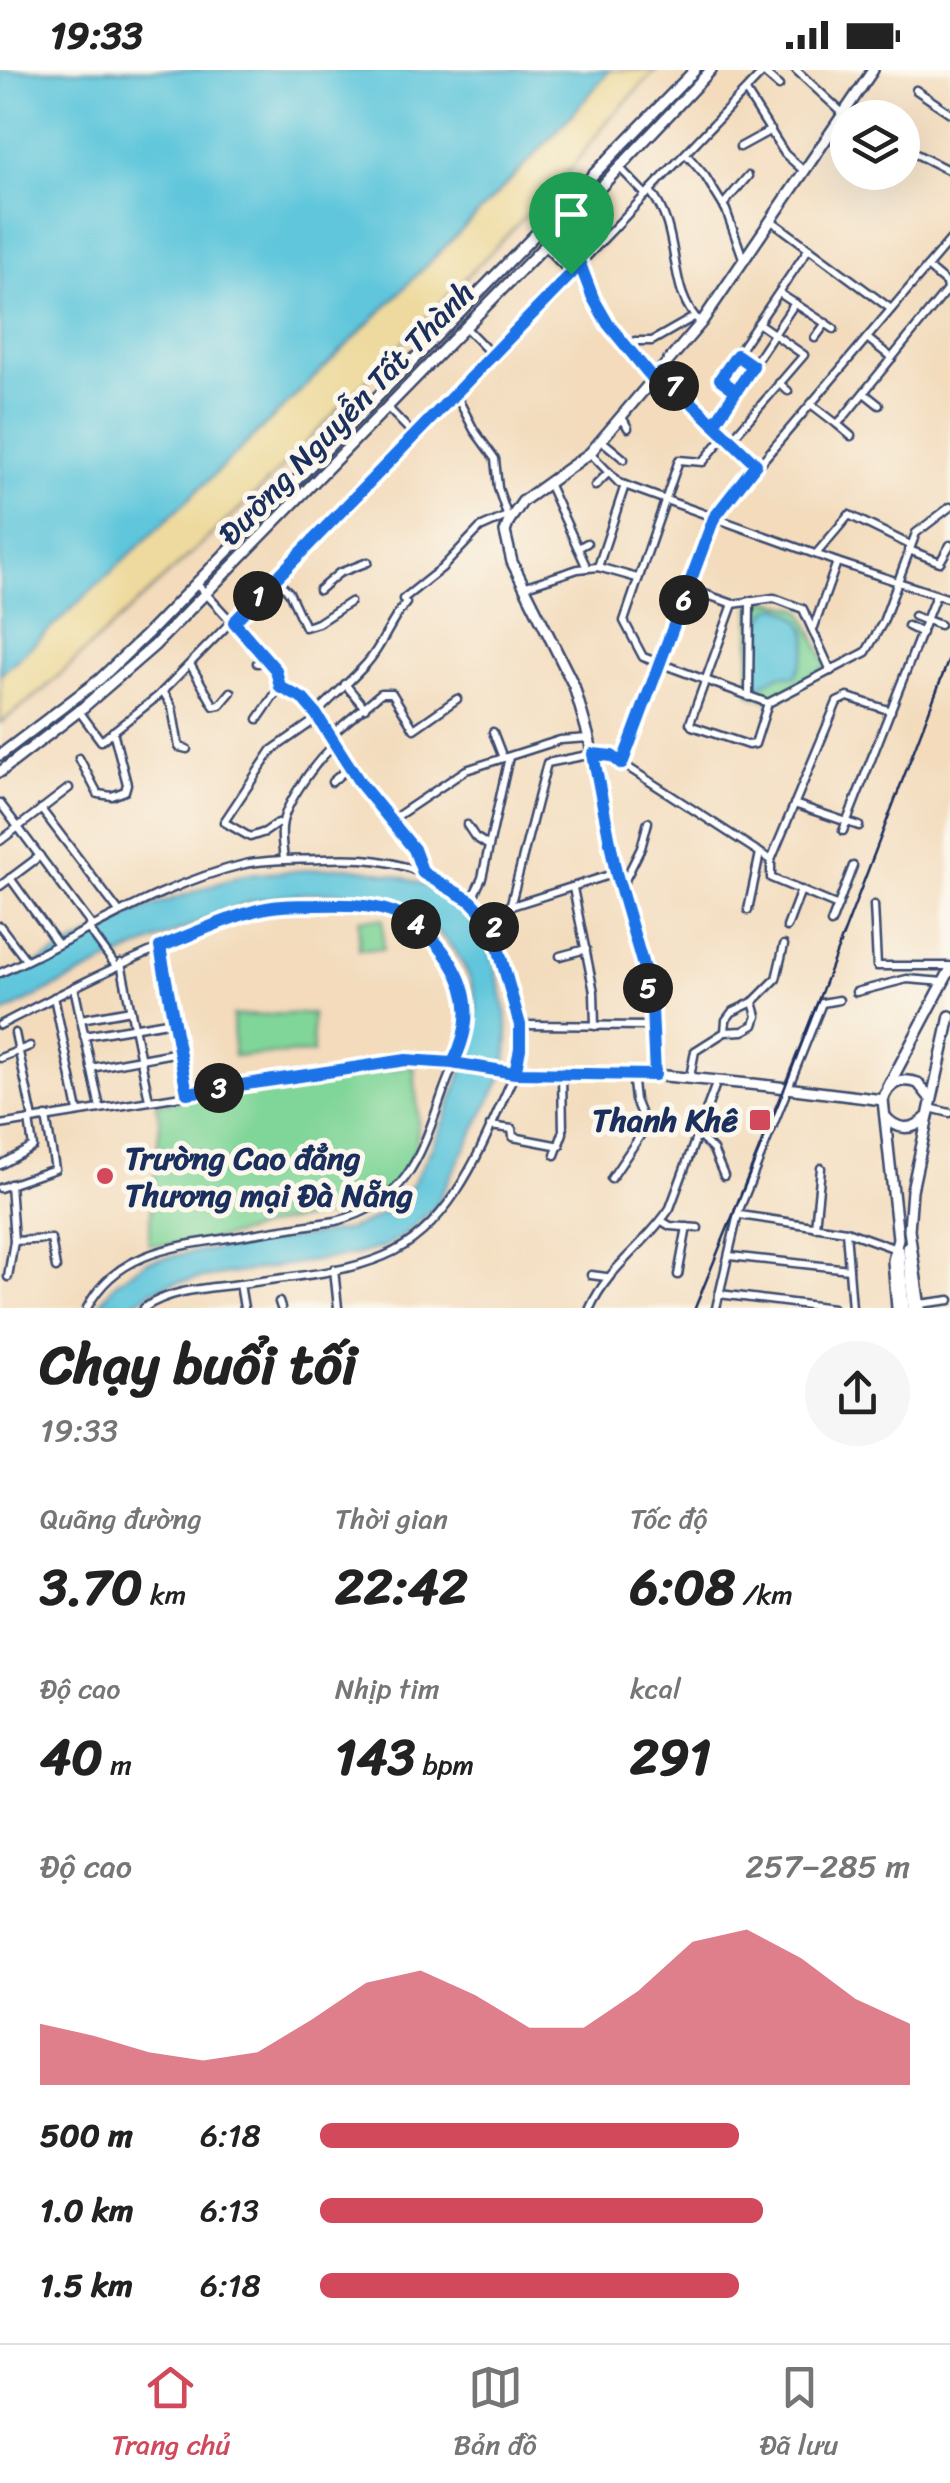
<!DOCTYPE html>
<html lang="vi">
<meta charset="utf-8">
<style>
:root{--surface:#fff;--page:#f6f6f6;--text:#222;--muted:#767676;--line:#e0e0e0;--accent:#d1495b}
body{margin:0;font-family:Sriracha,sans-serif;background:var(--page);color:var(--text);height:100vh;display:flex;flex-direction:column;font-size:38px;white-space:nowrap}
*{box-sizing:border-box;margin:0}
p{font-size:32px;color:var(--muted)}
.icon{flex:none;width:55px;height:55px;fill:none;stroke:currentColor;stroke-width:2;stroke-linecap:round;stroke-linejoin:round}
.map{position:relative;height:1238px;overflow:hidden}
.side{display:flex;flex-direction:column;background:var(--surface);flex:1}
.side>*{flex:none}
.tools{position:absolute;left:830px;top:30px;display:grid;gap:20px}
.tools a{display:grid;place-items:center;width:90px;height:90px;border-radius:50%;background:var(--surface);box-shadow:0 10px 40px #0002;font-size:50px}
.pin{position:absolute;display:grid;place-items:center;width:85px;height:85px;color:#fff;margin:-102px -42px;border-radius:50% 50% 50% 0;rotate:-45deg;box-shadow:0 0 10px #0007}
.pin .icon{rotate:45deg}
.km{position:absolute;width:50px;height:50px;margin:-25px;border-radius:50%;background:#222;color:#fff;font-size:28px;line-height:50px;text-align:center}
.round{display:grid;place-items:center;flex:none;width:105px;height:105px;border-radius:52px;background:var(--page)}
.head{display:flex;align-items:center;justify-content:space-between;height:170px;padding:0 40px}
h1{font-size:55px;font-weight:800;line-height:75px}
.metrics{display:grid;grid-template-columns:repeat(3,1fr);gap:15px;height:170px;padding:10px 40px}
.metrics div{display:grid;align-content:center}
.metrics b{font-size:50px;font-weight:800}
.metrics small{font-size:28px;font-weight:400}
.metrics p{font-size:28px}
.chart{height:280px;padding:20px 40px}
.chart p{display:flex;justify-content:space-between}
.chart svg{width:100%;height:180px;margin-top:10px;fill:var(--accent);opacity:.7}
ul{padding:0 40px;list-style:none;font-size:32px}
li{display:grid;grid-template-columns:160px 120px 1fr;align-items:center;height:75px}
li i{height:25px;border-radius:12px;background:var(--accent)}
.status{display:flex;justify-content:space-between;align-items:center;height:70px;padding:0 50px;background:var(--surface);direction:ltr}
.status svg{height:28px;fill:currentColor}
.tabs{display:flex;justify-content:space-around;align-items:center;height:140px;border-top:2px solid var(--line);background:var(--surface);font-size:28px;color:var(--muted)}
.tabs a{display:grid;justify-items:center;gap:5px}
.tabs .on{color:var(--accent)}
.map>svg:first-child{display:block}
</style>
<div class="status"><b>19:33</b><svg viewBox="0 0 49 12"><path d="M0 12V9h3v3zM5 12V6h3v6zM10 12V3h3v9zM15 12V0h3v12zM26 1h20v11H26zM47 4h2v5h-2z"/></svg></div>
<div class="map">
<svg width="950" height="1238" viewBox="0 0 950 1238">
<rect width="100%" height="100%" fill="#fbf7ec"/>
<filter id="ink" filterUnits="userSpaceOnUse"><feTurbulence type="fractalNoise" baseFrequency=".01" numOctaves="2"/><feDisplacementMap in="SourceGraphic" scale="20" xChannelSelector="R" yChannelSelector="G"/><feConvolveMatrix kernelMatrix="1 2 1 2 8 2 1 2 1" color-interpolation-filters="sRGB"/></filter>
<filter id="wash" filterUnits="userSpaceOnUse"><feTurbulence type="fractalNoise" baseFrequency=".0048" numOctaves="4" result="noise"/><feDisplacementMap in="SourceGraphic" scale="40" xChannelSelector="R" yChannelSelector="G"/><feGaussianBlur stdDeviation="2.25" result="paint"/><feColorMatrix in="noise" values="0 0 0 0 0 0 0 0 0 0 0 0 0 0 0 0 0 1.4 0 .05"/><feComposite in="paint" operator="in"/></filter>
<g filter="url(#wash)">
<rect width="100%" height="100%" fill="#f3dbbc"/>
<!-- green -->
<g fill="#80d598" stroke="#4e827b" stroke-width="2.5">
<polygon points="770,531 797,538 803,542 827,596 768,631 749,624 751,535"/>
<polygon points="359,849 383,849 383,879 359,880"/>
<polygon points="312,943 313,983 234,986 233,946"/>
<path d="M414,996C415,1020 421,1051 416,1074C409,1106 379,1134 348,1142C325,1149 301,1148 278,1153C238,1164 190,1179 148,1174L160,1053L156,1034Z"/>
</g>
<!-- sand -->
<path fill="#eeda9e" stroke="#84847e" stroke-width="2.5" d="M610,0H656L604,55L570,100L257,423L41,622L0,653V605C139,478 274,349 406,216C476,145 547,76 610,0Z"/>
<!-- water -->
<g fill="#5ec6db" stroke="#3c7a9c" stroke-width="2.5">
<path d="M0,0H610C547,76 476,145 406,216C274,349 139,478 0,605Z"/>
<path d="M779,537C815,552 812,575 795,606L779,605L758,617L753,613L755,563L769,539Z"/>
<path d="M346,797C390,802 444,813 474,850C489,868 494,893 500,915C508,949 512,973 502,1007L434,1138L403,1166L383,1177L358,1184L171,1213L154,1220L128,1238H97L115,1214L146,1192L188,1183L347,1160C366,1153 386,1144 400,1130C427,1103 480,972 476,934C471,882 415,829 363,824C328,821 284,823 250,832C228,838 207,849 186,858C122,884 61,913 0,945V912L141,840L243,805Z"/>
</g>
</g>
<g filter="url(#ink)">
<g fill="none" stroke-linecap="round" stroke-linejoin="round">
<defs>
<g id="minor">
<polyline points="796,0 848,48"/>
<polyline points="763,2 779,16"/>
<polyline points="916,20 950,43"/>
<polyline points="746,22 785,84 804,101"/>
<polyline points="740,77 771,60"/>
<polyline points="902,77 950,101"/>
<polyline points="686,84 705,106 726,140 744,191"/>
<polyline points="620,98 646,125"/>
<path d="M650,121C684,163 665,220 701,253"/>
<polyline points="723,135 748,106"/>
<polyline points="772,151 891,239"/>
<polyline points="544,176 571,204"/>
<polyline points="580,195 593,229 609,254 654,309"/>
<polyline points="779,223 834,259"/>
<polyline points="465,257 492,285"/>
<polyline points="815,268 826,253"/>
<polyline points="867,268 892,288"/>
<polyline points="634,284 635,271 652,271 694,247"/>
<polyline points="737,285 753,296"/>
<polyline points="661,303 756,394"/>
<polyline points="779,313 788,321"/>
<polyline points="736,321 720,309 809,178"/>
<polyline points="455,323 474,360 495,389 498,418 509,451"/>
<polyline points="864,323 879,335"/>
<polyline points="811,334 837,354 843,348 947,220 946,213 927,197"/>
<polyline points="387,337 414,365"/>
<polyline points="622,347 628,358"/>
<polyline points="714,354 795,233"/>
<polyline points="837,354 851,366"/>
<polyline points="725,365 703,392 679,390 624,551 643,587 768,633"/>
<polyline points="601,370 624,389"/>
<polyline points="731,370 804,285 758,253"/>
<polyline points="590,383 619,413 837,492 950,529"/>
<polyline points="548,413 587,498"/>
<polyline points="595,416 609,402"/>
<polyline points="578,478 587,473"/>
<polyline points="909,480 940,492 950,475"/>
<polyline points="816,484 849,445 910,475"/>
<polyline points="598,497 625,415"/>
<polyline points="275,509 289,522 305,557 318,553 350,532"/>
<polyline points="197,514 276,600 280,617 303,629 318,648 375,733 414,779 423,802"/>
<polyline points="523,517 578,499 598,497 637,508"/>
<polyline points="688,518 733,534 774,528 803,539 831,601"/>
<polyline points="319,520 339,503 368,492"/>
<polyline points="403,529 442,498 480,458 507,446"/>
<polyline points="733,534 690,653 692,656 748,675 755,674 768,633 866,582 883,552 916,463 950,437"/>
<polyline points="914,546 926,551"/>
<polyline points="927,550 940,555"/>
<polyline points="908,556 922,563"/>
<polyline points="814,557 837,492"/>
<polyline points="257,593 268,591"/>
<polyline points="190,594 214,636 220,635 231,622"/>
<polyline points="345,614 365,638"/>
<polyline points="163,621 172,637 179,677 187,679"/>
<polyline points="749,627 750,531"/>
<polyline points="79,641 101,671 158,626 492,286 765,0"/>
<path d="M316,644C332,627 351,611 367,593C383,575 390,551 406,533"/>
<polyline points="258,649 280,617"/>
<polyline points="493,662 503,688"/>
<polyline points="330,666 381,623 392,623 414,659 457,629"/>
<polyline points="79,688 98,724 112,726 125,721 127,714 113,661"/>
<polyline points="622,694 714,448 950,170"/>
<polyline points="332,712 350,696"/>
<polyline points="0,733 92,856"/>
<polyline points="794,734 859,756"/>
<polyline points="41,739 119,842"/>
<polyline points="390,751 466,700 560,670 589,668"/>
<polyline points="282,755 278,753 265,762 250,767 224,752 272,680 318,648"/>
<polyline points="467,755 475,767 489,776"/>
<polyline points="843,761 936,525"/>
<polyline points="0,771 69,718"/>
<path d="M284,790C283,780 281,768 282,757C284,734 318,688 335,675"/>
<polyline points="10,808 57,873"/>
<polyline points="0,816 40,786"/>
<polyline points="622,816 641,778 648,752"/>
<polyline points="573,818 594,922 595,956"/>
<polyline points="471,831 482,808 509,687"/>
<polyline points="874,835 877,896 950,896"/>
<polyline points="838,836 771,808 771,790 837,632 848,627 891,641"/>
<polyline points="510,837 547,693 593,684 612,687 771,790"/>
<polyline points="748,840 760,783"/>
<polyline points="486,844 616,803"/>
<polyline points="831,853 853,796"/>
<polyline points="0,856 26,890"/>
<polyline points="787,857 801,820"/>
<polyline points="88,858 116,896"/>
<polyline points="160,877 187,1023"/>
<polyline points="560,886 586,879"/>
<polyline points="121,893 149,1030"/>
<path d="M0,903C81,867 157,815 245,794C269,789 296,790 321,789C361,787 396,789 432,808C470,827 490,841 502,883C514,923 525,961 515,1003C485,1068 455,1157 384,1186C342,1204 292,1206 248,1213C214,1218 172,1218 144,1238"/>
<polyline points="74,917 100,1038"/>
<polyline points="856,922 907,909 944,912"/>
<polyline points="54,927 78,1041"/>
<polyline points="81,949 131,940"/>
<path d="M0,955C64,922 126,890 192,864C213,856 234,845 256,840C276,835 297,835 317,835C379,833 418,840 453,896C462,911 468,929 468,946C466,973 450,1000 442,1025C420,1087 406,1134 336,1151C302,1156 268,1161 235,1167C177,1176 116,1181 87,1238"/>
<polyline points="520,955 653,956"/>
<polyline points="725,962 743,961 754,955 757,946 753,932"/>
<polyline points="15,963 33,1049"/>
<polyline points="84,966 173,951"/>
<polyline points="0,988 30,976"/>
<polyline points="91,998 179,982"/>
<polyline points="690,1007 695,981 725,962 726,950 732,942 753,932 776,909 784,875"/>
<polyline points="930,1038 950,1043"/>
<polyline points="0,1055 406,990 453,993 515,1003 655,1005"/>
<polyline points="490,1056 512,1059 513,1067 560,1076"/>
<polyline points="698,1065 713,1080 724,1106"/>
<polyline points="555,1085 563,1063 562,1003"/>
<polyline points="0,1095 33,1077 29,1050"/>
<polyline points="611,1109 646,1057 635,1030 632,1004"/>
<polyline points="0,1118 55,1099 46,1047"/>
<polyline points="740,1145 846,1161 896,1179"/>
<polyline points="662,1151 670,1156 698,1158"/>
<polyline points="815,1157 821,1098"/>
<polyline points="846,1161 852,1238"/>
<polyline points="14,1171 51,1169 56,1198"/>
<polyline points="730,1186 849,1199"/>
<polyline points="334,1199 338,1238"/>
<polyline points="591,1205 606,1207"/>
<polyline points="678,1205 687,1157"/>
<polyline points="8,1207 14,1171 10,1114"/>
<polyline points="240,1214 244,1238"/>
<polyline points="719,1224 833,1238"/>
<polyline points="279,1232 281,1238"/>
<polyline points="920,1234 950,1230"/>
<path d="M590,1238C609,1196 646,1175 670,1138L717,1011"/>
<polyline points="716,1238 739,1140 822,933 839,930"/>
</g>
<g id="major">
<polyline points="0,685 100,609 147,564 695,0"/>
<polyline points="0,702 79,641 154,576 566,154 711,0"/>
<polyline points="753,1014 770,1016 655,1005 652,939 645,899 616,803 589,668 574,616 512,492 505,462 509,451 523,431 590,383 701,253 873,0"/>
<polyline points="770,1016 883,1030"/>
<polyline points="888,1017 950,900"/>
<path d="M885,1046C897,1061 913,1061 926,1048"/>
<polyline points="908,1177 913,1238"/>
<polyline points="899,1181 904,1238"/>
<path d="M897,1238L893,1191L898,1168L883,1030C888,1013 901,1007 918,1013L930,1028"/>
<polyline points="920,1238 909,1160 912,1120 950,946"/>
</g>
</defs>
<!-- minor casing -->
<use href="#minor" stroke="#3b496c" stroke-width="11"/>
<!-- major casing -->
<use href="#major" stroke="#3b496c" stroke-width="14"/>
<!-- minor -->
<use href="#minor" stroke="#fff" stroke-width="6"/>
<!-- major -->
<use href="#major" stroke="#fff" stroke-width="9"/>
<!-- rail -->
<polyline stroke="#1b2f5e" stroke-width="2.5" points="695,1238 785,1017 950,586"/>
</g>
</g>
<g fill="none" stroke-linecap="round" stroke-linejoin="round" filter="url(#ink)">
<defs>
<path id="route" d="M571,204L234,552L276,600L280,617L303,629L316,644L360,713L414,779L423,803L471,831L491,852L520,955V979L515,1003L453,993L406,990L187,1023L160,877C191,865 222,850 254,841C274,835 295,835 316,835C374,833 415,837 450,891C472,925 471,957 453,993L458,994L515,1003L655,1005L652,939L644,899L616,803L593,684L612,686L622,694L714,448L756,394L714,354L736,321L720,309L737,285L753,296L714,354L661,303L654,310L608,254L593,228L580,194L571,204"/>
</defs>
<!-- route casing -->
<use href="#route" stroke="#fff" stroke-width="20"/>
<!-- route -->
<use href="#route" stroke="#1a73e8" stroke-width="12"/>
</g>
<!-- markers -->
<g fill="#d1495b" stroke="#fbf7ec" stroke-width="4">
<rect x="748" y="1038" width="24" height="24" rx="5"/>
<circle cx="105" cy="1106" r="10"/>
</g>
<g text-anchor="middle" stroke-width="10" stroke-linejoin="round" paint-order="stroke">
<!-- street labels -->
<g font-size="32" fill="#1b2f5e" stroke="#fbf7ec">
<text transform="translate(346 343) rotate(-46)" y="11">Đường Nguyễn Tất Thành</text>
</g>
<!-- poi labels -->
<g font-size="32" font-weight="bold" fill="#1b2f5e" stroke="#fbf7ec" text-anchor="end">
<text x="738" y="1061">Thanh Khê</text>
<text x="125" y="1099" text-anchor="start">Trường Cao đẳng<tspan x="125" dy="37">Thương mại Đà Nẵng</tspan></text>
</g>
</g>
</svg>
<div class="tools">
<a><svg class="icon" aria-label="layers" viewBox="0 0 24 24"><path d="M12 4l9 5-9 5-9-5zM3 14l9 5 9-5"/></svg></a>
</div>
<div class="pin" style="left:571px;top:204px;background:#1e9e55"><svg class="icon" aria-label="arrive" viewBox="0 0 24 24"><path d="M6 21V4h12l-3 4 3 4H6"/></svg></div>
<b class="km" style="left:258px;top:526px">1</b>
<b class="km" style="left:494px;top:857px">2</b>
<b class="km" style="left:219px;top:1018px">3</b>
<b class="km" style="left:416px;top:854px">4</b>
<b class="km" style="left:648px;top:918px">5</b>
<b class="km" style="left:684px;top:530px">6</b>
<b class="km" style="left:674px;top:316px">7</b>
</div>
<section class="side">
<div class="head"><div><h1>Chạy buổi tối</h1><p>19:33</p></div><a class="round"><svg class="icon" aria-label="share" viewBox="0 0 24 24"><path d="M12 15V3M7 8l5-5 5 5M5 13v7h14v-7"/></svg></a></div>
<div class="metrics">
<div><p>Quãng đường</p><b>3.70<small> km</small></b></div>
<div><p>Thời gian</p><b>22:42</b></div>
<div><p>Tốc độ</p><b>6:08<small> /km</small></b></div>
</div>
<div class="metrics">
<div><p>Độ cao</p><b>40<small> m</small></b></div>
<div><p>Nhịp tim</p><b>143<small> bpm</small></b></div>
<div><p>kcal</p><b>291</b></div>
</div>
<div class="chart"><p><span>Độ cao</span>257–285 m</p>
<svg viewBox="0 0 160 44" preserveAspectRatio="none"><path d="M0 44V29L10 32L20 36L30 38L40 36L50 28L60 19L70 16L80 22L90 30L100 30L110 21L120 9L130 6L140 13L150 23L160 29V44z"/></svg>
</div>
<ul>
<li><b>500 m</b>6:18<i style="width:71%"></i></li>
<li><b>1.0 km</b>6:13<i style="width:75%"></i></li>
<li><b>1.5 km</b>6:18<i style="width:71%"></i></li>
</ul>
</section>
<nav class="tabs">
<a class="on"><svg class="icon" aria-label="home" viewBox="0 0 24 24"><path d="M3 11l9-7 9 7M6 9v11h12V9"/></svg>Trang chủ</a>
<a><svg class="icon" aria-label="map" viewBox="0 0 24 24"><path d="M3 6l6-2 6 2 6-2v14l-6 2-6-2-6 2zM9 4v14M15 6v14"/></svg>Bản đồ</a>
<a><svg class="icon" aria-label="saved" viewBox="0 0 24 24"><path d="M7 4h10v16l-5-4-5 4z"/></svg>Đã lưu</a>
</nav>
